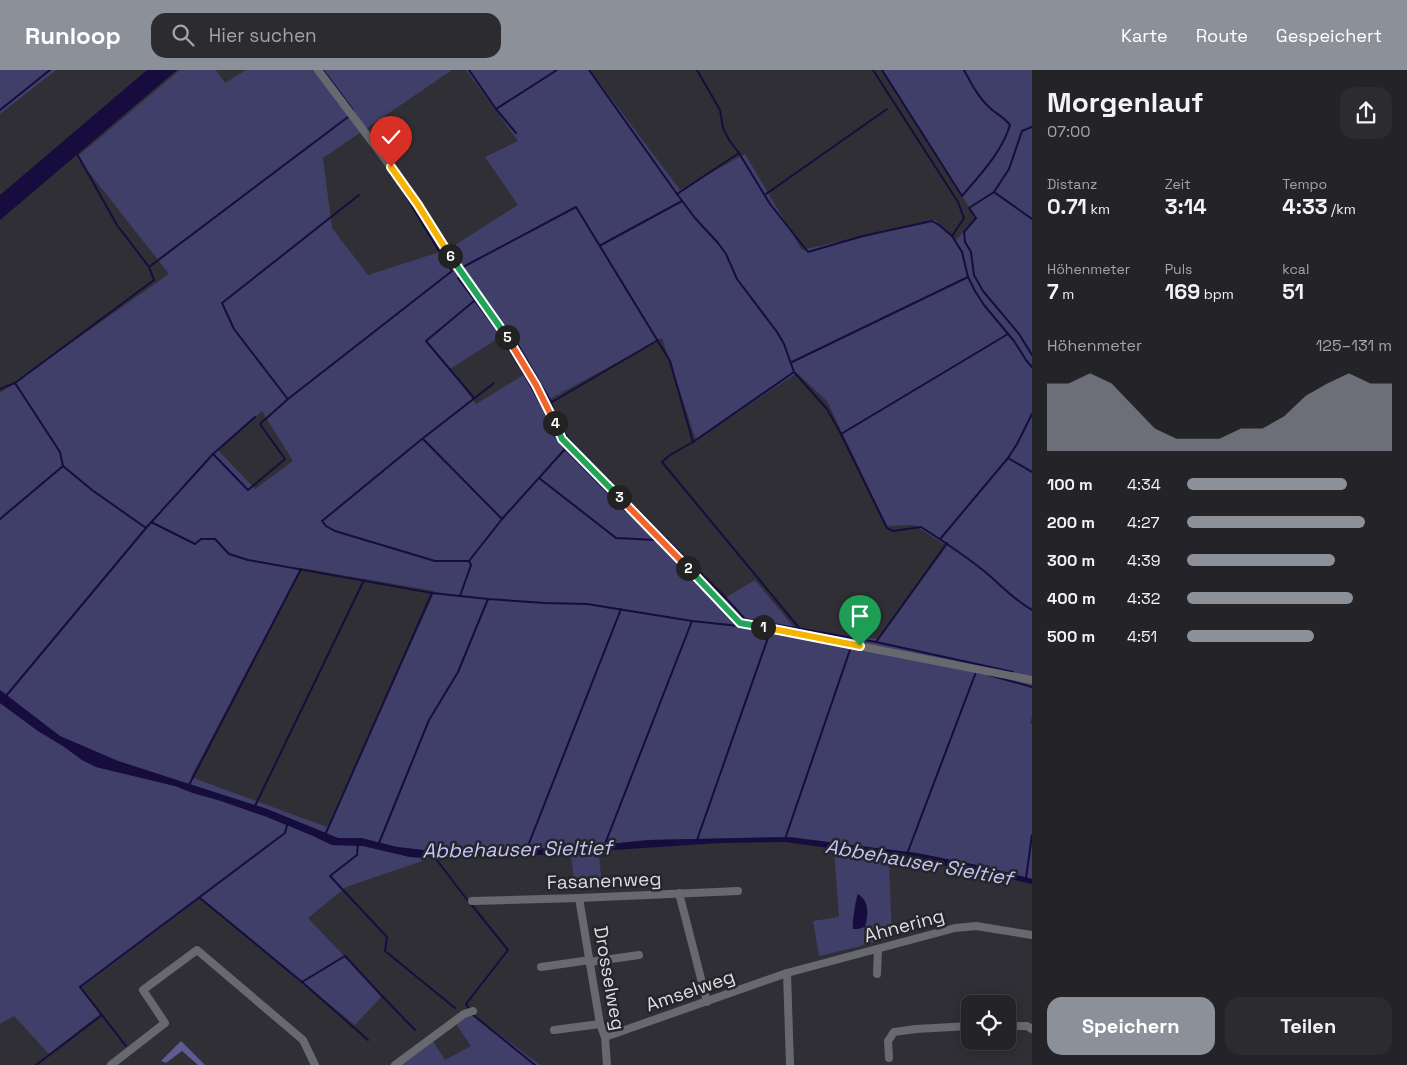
<!DOCTYPE html>
<html lang="de">
<meta charset="utf-8">
<style>
:root{--surface:#232328;--page:#2b2b30;--text:#f1f3f6;--muted:#a3a4a8;--line:#404045;--accent:#8c9099}
body{margin:0;font-family:"Space Grotesk",sans-serif;background:var(--page);color:var(--text);height:100vh;display:flex;flex-direction:column;font-size:19px;white-space:nowrap}
*{box-sizing:border-box;margin:0}
p{font-size:16px;color:var(--muted)}
.icon{flex:none;width:28px;height:28px;fill:none;stroke:currentColor;stroke-width:2;stroke-linecap:round;stroke-linejoin:round}
.map{position:relative;flex:1;overflow:hidden}
.sheet{display:flex;flex-direction:column;background:var(--surface);width:375px}
.sheet>*{flex:none}
.controls{position:absolute;left:961px;top:925px;display:grid;gap:10px}
.controls a{display:grid;place-items:center;width:55px;height:55px;border-radius:10px;background:var(--surface);box-shadow:0 2px 12px #0003,0 0 0 1px var(--line);font-size:25px}
.pin{position:absolute;display:grid;place-items:center;width:42px;height:42px;color:#fff;margin:-51px -21px;border-radius:50% 50% 50% 0;rotate:-45deg;box-shadow:0 0 5px #0007}
.pin .icon{rotate:45deg}
.km{position:absolute;width:25px;height:25px;margin:-12px;border-radius:50%;background:#222;color:#fff;font-size:14px;line-height:25px;text-align:center}
.round{display:grid;place-items:center;flex:none;width:52px;height:52px;border-radius:15px;background:var(--page)}
.overview{display:flex;align-items:center;justify-content:space-between;height:85px;padding:0 15px}
h1{font-size:28px;font-weight:800;line-height:38px}
.figures{display:grid;grid-template-columns:repeat(3,1fr);gap:8px;height:85px;padding:5px 15px}
.figures div{display:grid;align-content:center}
.figures b{font-size:21px;font-weight:800}
.figures small{font-size:14px;font-weight:400}
.figures p{font-size:14px}
.chart{height:140px;padding:10px 15px}
.chart p{display:flex;justify-content:space-between}
.chart svg{width:100%;height:90px;margin-top:5px;fill:var(--accent);opacity:.7}
.action{display:flex;gap:10px;margin-top:auto;padding:10px 15px}
.action a{flex:1;height:58px;border-radius:15px;background:var(--accent);color:#fff;font-size:20px;font-weight:800;line-height:58px;text-align:center}
.action a+a{background:var(--page);color:var(--text)}
ul{padding:0 15px;list-style:none;font-size:16px}
li{display:grid;grid-template-columns:80px 60px 1fr;align-items:center;height:38px}
li i{height:12px;border-radius:6px;background:var(--accent)}
header{display:flex;align-items:center;gap:30px;box-sizing:border-box;height:70px;padding:0 25px;background:var(--accent);color:#fff}
header strong{font-size:24px}
nav{display:flex;gap:28px;margin-inline-start:auto;font-size:18px}
.search{width:350px;height:45px;background:var(--page);display:flex;align-items:center;gap:12px;box-sizing:border-box;padding:0 18px;border-radius:15px;color:var(--muted);font-size:19px}
main{display:flex;flex:1;min-height:0}
.map>svg:first-child{display:block}
</style>
<header>
<strong>Runloop</strong>
<div class="search"><svg class="icon" aria-label="search" viewBox="0 0 24 24"><circle cx="10" cy="10" r="6"/><path d="M15 15l6 6"/></svg>Hier suchen</div>
<nav><a>Karte</a><a>Route</a><a>Gespeichert</a></nav>
</header>
<main>
<div class="map">
<svg width="1032" height="995" viewBox="0 0 1032 995">
<rect width="100%" height="100%" fill="#2f2f35"/>
<!-- green -->
<g fill="#403f69" fill-rule="evenodd">
<polygon points="0,0 56,0 0,44"/>
<path d="M180,0H216L225,13L246,0H319L322,3L326,0H452L323,88L332,158L368,205L449,179L518,135L485,87L518,71L466,0H590L680,120L745,84L802,180L935,150L956,170L976,148L882,0H1032V647L1030,653L1032,654V809L982,796L789,767L649,770L568,778L432,781L397,777L361,768H338L267,739L118,691L59,666L0,620V323L169,204L77,87ZM502,266L525,304L476,334L450,299ZM662,268L696,370L797,303L827,331L887,456L914,455L947,476L879,569L796,560L755,510L720,531L568,379L548,330ZM262,341L293,391L255,419L218,380ZM301,498L435,521L327,757L191,707Z"/>
<polygon points="0,633 38,661 63,676 82,690 96,697 175,716 193,723 221,731 267,747 311,765 332,775 363,776 410,787 426,788 434,787 346,817 308,848 382,926 355,955 200,828 81,918 100,944 49,984 14,946 0,954"/>
<path d="M834,781L889,793L892,867L857,877L819,886L813,851L839,847ZM858,824V859L852,854C855,844 854,833 858,824Z"/>
<polygon points="571,784 599,785 602,817 575,820"/>
<polygon points="472,944 540,995 396,995 431,968 445,990 471,976 456,954"/>
</g>
<!-- forest -->
<polygon fill="#5d5c94" points="181,971 205,995 198,995 182,981 166,993 161,991"/>
<!-- water -->
<g fill="#160d3e">
<polygon points="147,0 177,0 0,150 0,125"/>
<polygon points="0,620 60,666 118,691 267,739 338,768 361,768 397,777 432,781 568,778 649,770 789,767 917,783 982,796 1032,809 1032,814 979,802 902,788 785,772 719,773 524,786 434,787 426,788 410,787 363,776 332,775 311,765 267,747 221,731 193,723 175,716 96,697 82,690 63,676 38,661 0,633"/>
<path d="M858,824C870,832 868,845 865,857L858,859H853C852,854 856,829 858,824Z"/>
</g>
<g fill="none" stroke-linecap="round" stroke-linejoin="round">
<!-- stream -->
<g stroke="#160d3e" stroke-width="2">
<polyline points="323,0 353,40"/>
<polyline points="469,0 496,39 516,63"/>
<path d="M589,0L677,124L695,148L718,173L726,184L737,209L777,262L784,274L794,302L827,339L841,364L887,458L893,461L921,457C943,471 964,485 984,501C1000,514 1014,530 1032,540"/>
<polyline points="697,0 720,40 723,58 729,70 739,83 770,134 808,182 863,166 932,151 939,155 952,166 962,182 968,207 975,221 984,235 1014,271 1026,290 1032,297"/>
<polyline points="873,0 958,132 964,148 952,166"/>
<path d="M882,0L962,126C980,105 1002,82 1010,55C1004,47 996,44 989,37C978,27 971,13 964,0"/>
<polyline points="496,39 557,0"/>
<polyline points="0,40 50,0"/>
<polyline points="1032,57 1022,61 1009,99 994,122 969,138 976,148 964,162 965,172 971,182 974,205 983,221 1019,264 1032,285"/>
<polyline points="393,94 410,117"/>
<polyline points="994,122 1032,149"/>
<polyline points="677,124 739,83"/>
<polyline points="766,124 887,39"/>
<polyline points="601,175 682,131"/>
<polyline points="454,186 517,273 551,332 557,351"/>
<polyline points="149,197 348,47"/>
<polyline points="463,197 576,137 670,291 693,372"/>
<polyline points="458,208 499,263 527,309 544,340 555,366 565,379 626,441"/>
<polyline points="792,292 968,207"/>
<polyline points="794,302 693,372 670,385 662,392 800,559"/>
<polyline points="15,313 60,382 63,396 92,420 146,458"/>
<polyline points="0,319 15,313 154,210 149,197 117,155 77,84"/>
<polyline points="287,328 234,259 222,233 359,125"/>
<polyline points="474,328 426,271 474,231"/>
<polyline points="552,332 658,270"/>
<polyline points="560,357 575,377"/>
<polyline points="841,364 1008,264"/>
<polyline points="423,369 502,449"/>
<polyline points="578,381 722,524 745,549 876,572 1013,602"/>
<path d="M213,384L248,420L285,389L260,354L288,329L452,201C431,170 414,138 394,107L390,105"/>
<polyline points="1008,388 1032,402"/>
<polyline points="539,408 616,468 656,470"/>
<polyline points="0,449 63,396"/>
<polyline points="151,452 195,474 201,469 215,469 229,484 248,490 432,523 488,529 545,533 587,534 692,551 739,556"/>
<polyline points="941,468 1008,388 1017,374 1032,344"/>
<polyline points="469,491 435,491 335,461 326,456 322,451 422,369 494,313"/>
<polyline points="680,495 736,555"/>
<polyline points="460,526 471,495 469,491 502,449 565,379"/>
<polyline points="876,572 947,473"/>
<polyline points="989,605 1032,617"/>
<polyline points="6,626 146,458 213,384 255,347"/>
<polyline points="189,715 301,499"/>
<polyline points="255,736 364,510"/>
<polyline points="325,765 432,523"/>
<polyline points="785,769 851,577"/>
<polyline points="697,770 770,562"/>
<polyline points="379,773 429,650 458,602 488,529"/>
<polyline points="358,774 357,785 330,806 387,867 385,881 455,938"/>
<polyline points="605,774 692,551"/>
<polyline points="526,781 621,539"/>
<polyline points="907,784 976,602"/>
<polyline points="433,785 468,831"/>
<polyline points="1026,808 1032,765"/>
<polyline points="200,828 302,912 368,970"/>
<polyline points="302,912 345,886 382,926 415,960"/>
<polyline points="469,939 466,934 508,880 471,834"/>
<polyline points="473,945 535,995"/>
<polyline points="126,976 80,917 285,763 287,755"/>
<polyline points="36,995 102,945"/>
</g>
<!-- minor -->
<g stroke="#68686f" stroke-width="8">
<polyline points="318,0 391,97 418,135 459,200 511,272 536,315 562,369 741,553 1032,610"/>
<polyline points="679,823 707,932"/>
<polyline points="579,828 600,954 605,967 607,995"/>
<polyline points="472,831 579,828 738,821"/>
<polyline points="590,892 639,885"/>
<polyline points="541,897 590,890"/>
<polyline points="787,903 790,995"/>
<polyline points="877,904 878,879"/>
<polyline points="1008,956 1027,956 1032,959"/>
<polyline points="554,960 600,954"/>
<polyline points="605,967 787,903 955,858 976,856 1032,865"/>
<polyline points="889,988 888,971 894,962 916,959 970,956"/>
<polyline points="111,995 165,953 143,920 197,880 303,970 315,995"/>
<polyline points="395,995 464,944 473,941"/>
</g>
</g>
<g fill="none" stroke-linecap="round" stroke-linejoin="round">
<defs>
<polyline id="split-1" points="763,557 860,576"/>
<polyline id="split-2" points="688,498 740,553 763,557"/>
<polyline id="split-3" points="619,427 688,498"/>
<polyline id="split-4" points="555,353 562,369 619,427"/>
<polyline id="split-5" points="507,267 536,315 555,353"/>
<polyline id="split-6" points="450,186 507,267"/>
<polyline id="split-7" points="391,97 418,135 450,186"/>
</defs>
<!-- split-1 casing -->
<use href="#split-1" stroke="#fff" stroke-width="10"/>
<!-- split-2 casing -->
<use href="#split-2" stroke="#fff" stroke-width="10"/>
<!-- split-3 casing -->
<use href="#split-3" stroke="#fff" stroke-width="10"/>
<!-- split-4 casing -->
<use href="#split-4" stroke="#fff" stroke-width="10"/>
<!-- split-5 casing -->
<use href="#split-5" stroke="#fff" stroke-width="10"/>
<!-- split-6 casing -->
<use href="#split-6" stroke="#fff" stroke-width="10"/>
<!-- split-7 casing -->
<use href="#split-7" stroke="#fff" stroke-width="10"/>
<!-- split-1 -->
<use href="#split-1" stroke="#f5b400" stroke-width="6"/>
<!-- split-2 -->
<use href="#split-2" stroke="#22a559" stroke-width="6"/>
<!-- split-3 -->
<use href="#split-3" stroke="#f0652b" stroke-width="6"/>
<!-- split-4 -->
<use href="#split-4" stroke="#22a559" stroke-width="6"/>
<!-- split-5 -->
<use href="#split-5" stroke="#f0652b" stroke-width="6"/>
<!-- split-6 -->
<use href="#split-6" stroke="#22a559" stroke-width="6"/>
<!-- split-7 -->
<use href="#split-7" stroke="#f5b400" stroke-width="6"/>
</g>
<g text-anchor="middle" stroke-width="5" stroke-linejoin="round" paint-order="stroke">
<!-- street labels -->
<g font-size="19" fill="#dedee2" stroke="#25252b">
<text transform="translate(604 810) rotate(-2)" y="7">Fasanenweg</text>
<text transform="translate(904 855) rotate(-15)" y="7">Ahnering</text>
<text transform="translate(610 908) rotate(80)" y="7">Drosselweg</text>
<text transform="translate(690 920) rotate(-19)" y="7">Amselweg</text>
</g>
<!-- water labels -->
<g font-size="20" font-style="italic" fill="#c3c4f7" stroke="#25252b">
<text transform="translate(517 779) rotate(-1)" y="7">Abbehauser Sieltief</text>
<text transform="translate(919 792) rotate(10)" y="7">Abbehauser Sieltief</text>
</g>
</g>
</svg>
<div class="controls">
<a><svg class="icon" aria-label="locate" viewBox="0 0 24 24"><circle cx="12" cy="12" r="6"/><path d="M12 2v4M12 18v4M2 12h4M18 12h4"/></svg></a>
</div>
<div class="pin" style="left:860px;top:576px;background:#1e9e55"><svg class="icon" aria-label="arrive" viewBox="0 0 24 24"><path d="M6 21V4h12l-3 4 3 4H6"/></svg></div>
<div class="pin" style="left:391px;top:97px;background:#d93025"><svg class="icon" aria-label="check" viewBox="0 0 24 24"><path d="M5 12l5 5 9-10"/></svg></div>
<b class="km" style="left:763px;top:557px">1</b>
<b class="km" style="left:688px;top:498px">2</b>
<b class="km" style="left:619px;top:427px">3</b>
<b class="km" style="left:555px;top:353px">4</b>
<b class="km" style="left:507px;top:267px">5</b>
<b class="km" style="left:450px;top:186px">6</b>
</div>
<section class="sheet">
<div class="overview"><div><h1>Morgenlauf</h1><p>07:00</p></div><a class="round"><svg class="icon" aria-label="share" viewBox="0 0 24 24"><path d="M12 15V3M7 8l5-5 5 5M5 13v7h14v-7"/></svg></a></div>
<div class="figures">
<div><p>Distanz</p><b>0.71<small> km</small></b></div>
<div><p>Zeit</p><b>3:14</b></div>
<div><p>Tempo</p><b>4:33<small> /km</small></b></div>
</div>
<div class="figures">
<div><p>Höhenmeter</p><b>7<small> m</small></b></div>
<div><p>Puls</p><b>169<small> bpm</small></b></div>
<div><p>kcal</p><b>51</b></div>
</div>
<div class="chart"><p><span>Höhenmeter</span>125–131 m</p>
<svg viewBox="0 0 160 44" preserveAspectRatio="none"><path d="M0 44V11L10 11L20 6L30 11L40 22L50 33L60 38L70 38L80 38L90 33L100 33L110 27L120 17L130 11L140 6L150 11L160 11V44z"/></svg>
</div>
<ul>
<li><b>100 m</b>4:34<i style="width:78%"></i></li>
<li><b>200 m</b>4:27<i style="width:87%"></i></li>
<li><b>300 m</b>4:39<i style="width:72%"></i></li>
<li><b>400 m</b>4:32<i style="width:81%"></i></li>
<li><b>500 m</b>4:51<i style="width:62%"></i></li>
</ul>
<div class="action"><a>Speichern</a><a>Teilen</a></div>
</section>
</main>
